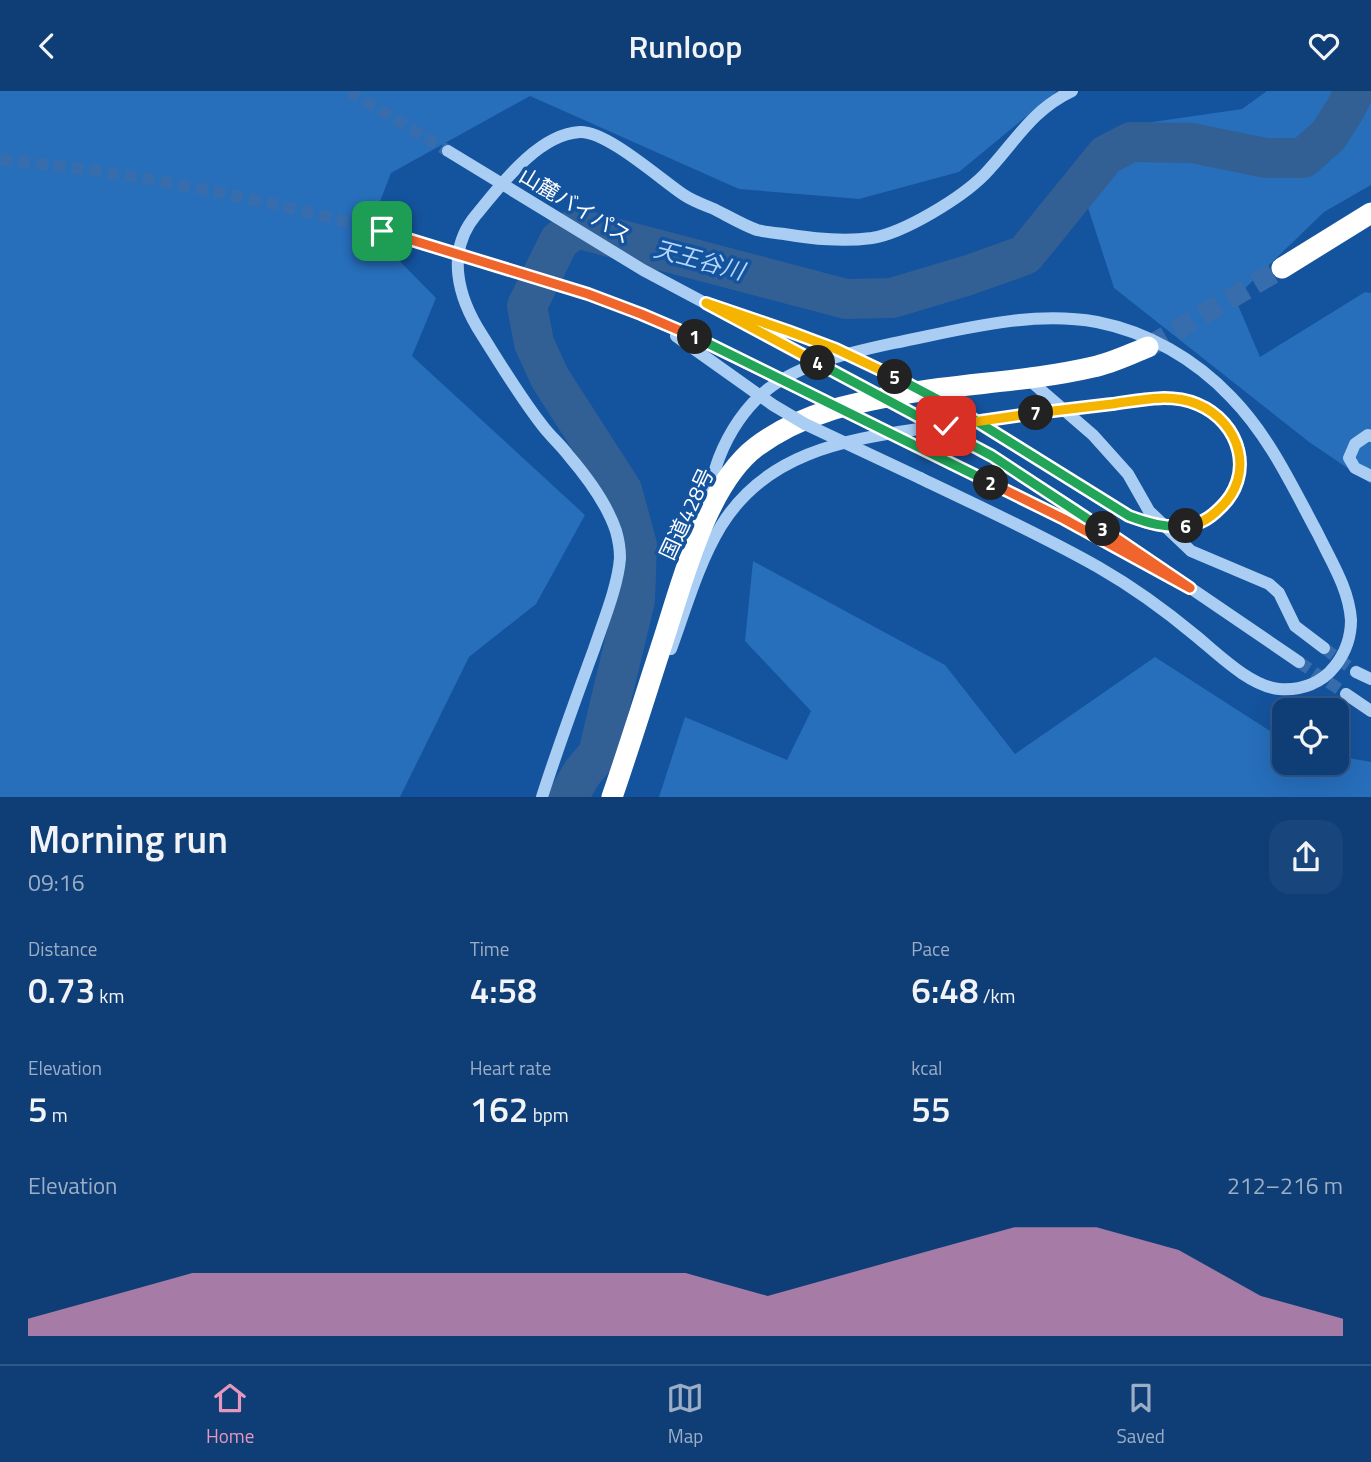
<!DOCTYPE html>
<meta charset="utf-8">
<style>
:root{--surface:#0f3e76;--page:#18457b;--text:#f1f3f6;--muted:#9baec5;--line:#2f5788;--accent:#e797bd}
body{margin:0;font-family:"Titillium Web","Noto Sans JP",sans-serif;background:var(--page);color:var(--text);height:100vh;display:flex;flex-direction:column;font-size:26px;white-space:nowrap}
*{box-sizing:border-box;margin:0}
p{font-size:23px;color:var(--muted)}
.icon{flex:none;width:38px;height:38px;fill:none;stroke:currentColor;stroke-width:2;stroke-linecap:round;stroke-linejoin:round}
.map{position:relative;height:706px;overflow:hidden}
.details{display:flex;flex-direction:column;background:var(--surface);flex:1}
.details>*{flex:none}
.buttons{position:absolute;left:1272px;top:607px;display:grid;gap:14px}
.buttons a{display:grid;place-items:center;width:77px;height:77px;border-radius:14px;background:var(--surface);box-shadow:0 7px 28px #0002,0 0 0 2px var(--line);font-size:35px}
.pin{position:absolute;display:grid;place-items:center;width:60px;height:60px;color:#fff;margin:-30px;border-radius:14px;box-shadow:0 4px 10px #0006}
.km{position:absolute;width:35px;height:35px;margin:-18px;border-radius:50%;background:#222;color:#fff;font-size:19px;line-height:35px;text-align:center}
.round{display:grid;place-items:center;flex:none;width:74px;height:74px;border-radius:21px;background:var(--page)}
.headline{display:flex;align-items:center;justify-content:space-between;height:119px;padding:0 28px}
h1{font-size:38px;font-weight:600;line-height:52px}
.stats{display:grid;grid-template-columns:repeat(3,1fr);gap:10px;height:119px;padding:7px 28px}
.stats div{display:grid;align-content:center}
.stats b{font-size:35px;font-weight:600}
.stats small{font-size:19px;font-weight:400}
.stats p{font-size:19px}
.chart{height:196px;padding:14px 28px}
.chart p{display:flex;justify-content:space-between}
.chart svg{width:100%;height:126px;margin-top:7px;fill:var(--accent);opacity:.7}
header{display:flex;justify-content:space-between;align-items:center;height:91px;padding:0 28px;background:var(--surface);font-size:32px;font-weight:600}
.menu{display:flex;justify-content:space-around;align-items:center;height:98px;border-top:2px solid var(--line);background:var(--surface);font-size:19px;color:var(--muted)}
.menu a{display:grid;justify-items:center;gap:4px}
.menu .current{color:var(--accent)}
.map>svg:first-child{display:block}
</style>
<header><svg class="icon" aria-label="back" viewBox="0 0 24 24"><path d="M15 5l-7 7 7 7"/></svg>Runloop<svg class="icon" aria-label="heart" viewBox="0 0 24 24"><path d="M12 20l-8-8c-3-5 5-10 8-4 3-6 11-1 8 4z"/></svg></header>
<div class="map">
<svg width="1371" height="706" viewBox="0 0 1371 706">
<rect width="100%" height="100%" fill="#14539d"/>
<!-- green -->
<g fill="#276ebb">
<polygon points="0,0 1057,0 959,81 859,108 739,98 530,5 391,82 369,139 436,207 412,265 585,424 536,513 469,566 400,706 0,706"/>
<polygon points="1267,0 1353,0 1362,6 1371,3 1371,94 1324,121 1235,207 1260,266 1365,201 1371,202 1371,393 1309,351 1114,197 1081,95 1118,36 1242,18"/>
<polygon points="753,470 945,574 1015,663 1155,566 1284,649 1284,672 1337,672 1337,665 1371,671 1371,706 659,706 685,626 787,669 811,620 745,550"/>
</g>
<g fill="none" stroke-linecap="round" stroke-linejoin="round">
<!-- river -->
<polyline stroke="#326095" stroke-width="40" points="568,706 582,682 598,663 635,509 637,454 622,399 550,287 534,252 527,215 559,150 576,137 846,208 892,207 969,184 1025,164 1106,64 1131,51 1192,52 1266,67 1303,67 1328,45 1346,17 1354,0"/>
<!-- minor-tunnel -->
<g stroke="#376dac" stroke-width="12" stroke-dasharray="12 6" stroke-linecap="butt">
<polyline points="349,0 448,60"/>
<path d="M0,69C129,80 257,107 382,140"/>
<polyline points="1324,557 1356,581"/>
<polyline points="1299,571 1346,603"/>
</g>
<!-- highway-tunnel -->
<polyline stroke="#376dac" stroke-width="21" stroke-dasharray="21 10" stroke-linecap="butt" points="1148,256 1282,177"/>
<!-- minor -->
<g stroke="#aacdf3" stroke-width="12">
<polyline points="1027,287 1093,344 1128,383 1149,420 1191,460 1269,493 1279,502 1295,535 1324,557"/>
<polyline points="1371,345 1368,344 1355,353 1349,367 1355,377 1371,385"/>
<polyline points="1019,356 1103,410"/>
<polyline points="992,365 1073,417 1299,571"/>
<polyline points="958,376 1064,427 1120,458"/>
<path d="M707,408C711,394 714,380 719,367C729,341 746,315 768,298C802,272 852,261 894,252C960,239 1029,219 1097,231C1148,241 1195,268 1231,306C1270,346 1292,395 1318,443C1331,470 1349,498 1351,529C1351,546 1346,561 1335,575C1322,592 1301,600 1279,598C1250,595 1219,564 1196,545C1166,520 1133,496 1098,476C1040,443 980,416 920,387"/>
<path d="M671,558C686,517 698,473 721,435C765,363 842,349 919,338C950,334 982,330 1014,325"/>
<polyline points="1356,581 1371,588"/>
<polyline points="1346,603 1371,620"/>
<path d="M542,706C558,656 576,607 594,558C603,531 618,495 620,467C620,459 618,447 616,440C607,413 587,386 569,365C561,354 550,345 542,334C520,306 501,274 482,244C458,207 445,161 476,124C500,95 538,43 580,41C607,40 660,88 684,104C693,110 704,114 714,118C728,125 743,134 757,139C766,141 776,142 784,143C814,148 842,151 872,147C904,142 961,107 984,84C1014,53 1031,19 1072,0"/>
</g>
<!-- highway -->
<g stroke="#fff" stroke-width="21">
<polyline points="1282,177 1371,122"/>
<path d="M612,706C630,654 646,602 663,550C682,492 706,394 756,356C803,321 853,312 909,302C970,292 1033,290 1093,276C1112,272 1130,263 1148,256"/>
</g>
<!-- minor-bridge -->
<g stroke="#aacdf3" stroke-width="12">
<polyline points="448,60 643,179 992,365"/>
<polyline points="382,140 588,203 641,223 699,249 958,376"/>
<path d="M743,225C775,236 807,246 839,260C901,287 960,320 1019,356"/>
<polyline points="676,245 773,314 805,333 920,387"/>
<path d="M1014,325L1157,307C1164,307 1172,306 1179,308C1190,310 1200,314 1209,320C1217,325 1227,333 1232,342C1253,377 1230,420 1194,433C1181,438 1165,436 1152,433C1134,429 1119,419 1103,410"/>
</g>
</g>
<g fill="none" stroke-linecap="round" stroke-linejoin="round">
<defs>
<polyline id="split-1" points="382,140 588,203 641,223 695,246"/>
<polyline id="split-2" points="695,246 991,392"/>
<polyline id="split-3" points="991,392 1064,428 1190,497 1103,438"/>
<polyline id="split-4" points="818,272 992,365 1103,438"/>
<polyline id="split-5" points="818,272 706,212 788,240 836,258 895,286"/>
<path id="split-6" d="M895,286L965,323L1129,425C1148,432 1165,437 1186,435"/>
<path id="split-7" d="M1036,322C1062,319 1087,316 1112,313C1140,309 1170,302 1197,313C1241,331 1256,385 1219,418C1210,427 1198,434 1186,435"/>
<polyline id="split-8" points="946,335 1036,322"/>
</defs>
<!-- split-1 casing -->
<use href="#split-1" stroke="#fff" stroke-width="14"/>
<!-- split-2 casing -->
<use href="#split-2" stroke="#fff" stroke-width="14"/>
<!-- split-3 casing -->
<use href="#split-3" stroke="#fff" stroke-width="14"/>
<!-- split-4 casing -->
<use href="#split-4" stroke="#fff" stroke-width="14"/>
<!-- split-5 casing -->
<use href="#split-5" stroke="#fff" stroke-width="14"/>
<!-- split-6 casing -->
<use href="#split-6" stroke="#fff" stroke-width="14"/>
<!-- split-7 casing -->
<use href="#split-7" stroke="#fff" stroke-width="14"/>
<!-- split-8 casing -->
<use href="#split-8" stroke="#fff" stroke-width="14"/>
<!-- split-1 -->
<use href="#split-1" stroke="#f0652b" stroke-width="9"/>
<!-- split-2 -->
<use href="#split-2" stroke="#22a559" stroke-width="9"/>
<!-- split-3 -->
<use href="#split-3" stroke="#f0652b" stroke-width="9"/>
<!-- split-4 -->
<use href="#split-4" stroke="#22a559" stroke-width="9"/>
<!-- split-5 -->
<use href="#split-5" stroke="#f5b400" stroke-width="9"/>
<!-- split-6 -->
<use href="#split-6" stroke="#22a559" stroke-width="9"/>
<!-- split-7 -->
<use href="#split-7" stroke="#f5b400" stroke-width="9"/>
<!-- split-8 -->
<use href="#split-8" stroke="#f5b400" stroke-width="9"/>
</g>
<g text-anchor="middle" stroke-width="7" stroke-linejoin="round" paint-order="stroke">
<!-- street labels -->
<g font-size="21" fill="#fff" stroke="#14539d">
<text transform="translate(575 115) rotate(31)" y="7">山麓バイパス</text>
<text transform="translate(687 423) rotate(-65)" y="7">国道428号</text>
</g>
<!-- water labels -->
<g font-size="23" font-style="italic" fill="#b7d7fa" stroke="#14539d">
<text transform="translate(699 169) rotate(15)" y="8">天王谷川</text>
</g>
</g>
</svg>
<div class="buttons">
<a><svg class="icon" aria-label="locate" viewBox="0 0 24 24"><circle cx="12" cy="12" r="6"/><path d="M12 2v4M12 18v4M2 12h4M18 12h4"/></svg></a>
</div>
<div class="pin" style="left:382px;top:140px;background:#1e9e55"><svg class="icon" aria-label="arrive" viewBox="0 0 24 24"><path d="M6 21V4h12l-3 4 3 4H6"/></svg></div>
<div class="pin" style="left:946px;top:335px;background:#d93025"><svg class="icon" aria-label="check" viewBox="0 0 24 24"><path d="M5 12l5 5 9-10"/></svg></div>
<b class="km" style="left:695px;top:246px">1</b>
<b class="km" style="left:991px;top:392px">2</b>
<b class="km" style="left:1103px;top:438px">3</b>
<b class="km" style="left:818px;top:272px">4</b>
<b class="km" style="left:895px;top:286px">5</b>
<b class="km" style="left:1186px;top:435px">6</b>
<b class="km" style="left:1036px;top:322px">7</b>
</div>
<section class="details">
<div class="headline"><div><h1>Morning run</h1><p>09:16</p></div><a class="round"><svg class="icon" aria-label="share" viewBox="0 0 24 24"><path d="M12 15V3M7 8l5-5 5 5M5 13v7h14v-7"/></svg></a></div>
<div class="stats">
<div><p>Distance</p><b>0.73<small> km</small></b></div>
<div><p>Time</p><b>4:58</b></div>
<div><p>Pace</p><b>6:48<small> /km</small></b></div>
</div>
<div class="stats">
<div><p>Elevation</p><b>5<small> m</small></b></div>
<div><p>Heart rate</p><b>162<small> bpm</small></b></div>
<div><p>kcal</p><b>55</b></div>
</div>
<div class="chart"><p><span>Elevation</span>212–216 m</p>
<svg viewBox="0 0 160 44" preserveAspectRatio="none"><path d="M0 44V38L10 30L20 22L30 22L40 22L50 22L60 22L70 22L80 22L90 30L100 22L110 14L120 6L130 6L140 14L150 30L160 38V44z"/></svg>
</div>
</section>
<nav class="menu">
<a class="current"><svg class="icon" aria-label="home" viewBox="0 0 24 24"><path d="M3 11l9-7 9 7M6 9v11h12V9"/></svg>Home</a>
<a><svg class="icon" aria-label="map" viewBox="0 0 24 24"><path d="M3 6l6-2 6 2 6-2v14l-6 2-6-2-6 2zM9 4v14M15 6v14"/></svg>Map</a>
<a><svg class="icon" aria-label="saved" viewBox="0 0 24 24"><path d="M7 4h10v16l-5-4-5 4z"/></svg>Saved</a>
</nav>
